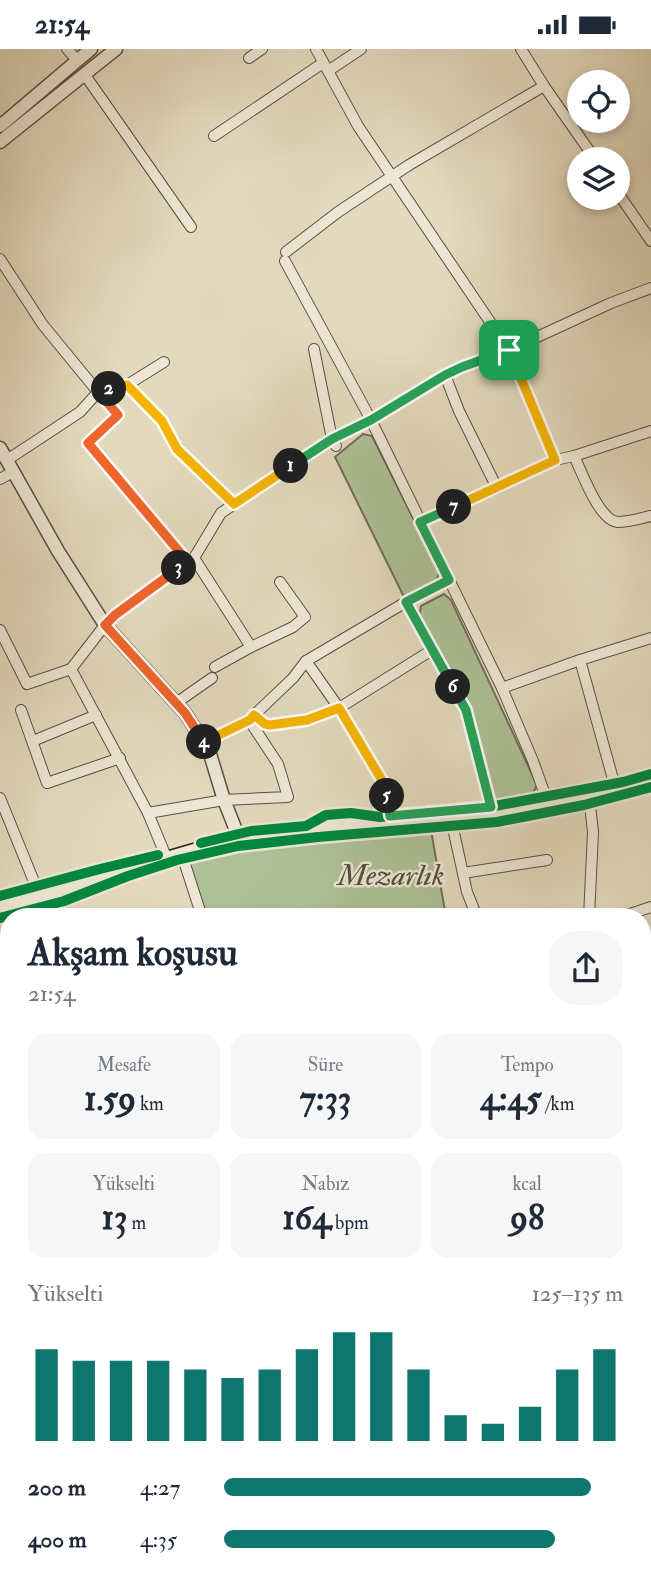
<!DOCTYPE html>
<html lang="tr">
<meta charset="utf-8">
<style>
:root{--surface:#fff;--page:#f6f6f7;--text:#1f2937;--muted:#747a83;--accent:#0f766e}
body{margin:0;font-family:"IM FELL Double Pica",serif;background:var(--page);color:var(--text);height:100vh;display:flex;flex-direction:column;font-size:26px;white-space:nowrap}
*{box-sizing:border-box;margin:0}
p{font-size:23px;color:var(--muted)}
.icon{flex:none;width:38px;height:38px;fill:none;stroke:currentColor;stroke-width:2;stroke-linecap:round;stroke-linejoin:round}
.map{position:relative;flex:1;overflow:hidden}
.panel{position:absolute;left:0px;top:859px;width:651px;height:674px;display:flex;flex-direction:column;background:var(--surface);border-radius:28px 28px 0 0;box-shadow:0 4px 10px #0003}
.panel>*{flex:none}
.buttons{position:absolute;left:567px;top:21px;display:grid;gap:14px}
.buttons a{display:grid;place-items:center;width:63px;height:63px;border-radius:50%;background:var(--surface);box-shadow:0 4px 10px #0003;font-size:35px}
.pin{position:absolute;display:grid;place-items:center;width:60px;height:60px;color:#fff;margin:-30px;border-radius:14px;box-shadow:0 4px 10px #0006}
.km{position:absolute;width:35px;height:35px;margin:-18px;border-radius:50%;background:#222;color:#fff;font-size:19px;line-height:35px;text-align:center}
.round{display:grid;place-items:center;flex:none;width:74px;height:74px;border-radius:28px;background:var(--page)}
.overview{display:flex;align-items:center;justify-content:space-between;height:119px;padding:0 28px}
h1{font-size:38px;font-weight:700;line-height:52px}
.stats{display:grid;grid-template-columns:repeat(3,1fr);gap:10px;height:119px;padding:7px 28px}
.stats div{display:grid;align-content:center;border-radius:18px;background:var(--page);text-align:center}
.stats b{font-size:35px;font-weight:700}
.stats small{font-size:19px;font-weight:400}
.stats p{font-size:19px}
.chart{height:196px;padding:14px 28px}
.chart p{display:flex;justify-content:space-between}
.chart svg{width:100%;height:126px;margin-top:7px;stroke:var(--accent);stroke-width:6}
ul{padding:0 28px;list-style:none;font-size:23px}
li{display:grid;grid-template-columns:112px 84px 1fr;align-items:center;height:52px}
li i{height:18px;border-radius:9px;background:var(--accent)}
.status{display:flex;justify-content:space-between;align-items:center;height:49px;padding:0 35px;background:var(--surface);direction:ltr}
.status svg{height:19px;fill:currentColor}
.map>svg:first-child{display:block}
</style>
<div class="status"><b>21:54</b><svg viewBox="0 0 49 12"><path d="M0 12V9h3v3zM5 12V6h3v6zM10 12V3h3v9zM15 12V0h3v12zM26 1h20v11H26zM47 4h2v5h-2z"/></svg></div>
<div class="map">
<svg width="651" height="1532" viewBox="0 0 651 1532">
<rect width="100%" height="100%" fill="#e3d9bd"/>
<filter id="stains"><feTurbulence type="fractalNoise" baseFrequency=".00286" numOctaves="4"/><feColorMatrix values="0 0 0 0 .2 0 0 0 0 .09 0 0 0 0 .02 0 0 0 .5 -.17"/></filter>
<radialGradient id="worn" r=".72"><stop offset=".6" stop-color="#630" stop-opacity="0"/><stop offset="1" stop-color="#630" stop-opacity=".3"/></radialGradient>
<!-- green -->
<g fill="#adc096" stroke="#6e7058" stroke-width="2">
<polygon points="363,385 372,387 440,523 435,534 404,548 335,408"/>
<polygon points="444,545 451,551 537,736 532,746 495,754 471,661 419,568 421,557"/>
<polygon points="431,781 446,868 207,868 188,811 317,790"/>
</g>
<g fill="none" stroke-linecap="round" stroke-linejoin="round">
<defs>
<g id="minor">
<polyline points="67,0 77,11"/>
<polyline points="316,0 358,77 509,301 555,411"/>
<polyline points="521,0 544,37 595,110"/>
<polyline points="249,9 262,0"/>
<polyline points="328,22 361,0"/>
<polyline points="85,26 191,178"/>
<polyline points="214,87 323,14"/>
<polyline points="618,144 651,192"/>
<polyline points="286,203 338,163 409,116 544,37"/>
<polyline points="0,210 43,276 98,343 127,336 164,313"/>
<polyline points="285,212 371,371 502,639 533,712 549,757"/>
<polyline points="314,300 332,390 336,397"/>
<polyline points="445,326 459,362 497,439"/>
<polyline points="127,336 162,372 177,400 234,455"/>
<path d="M574,407C582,423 599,472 618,473C629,473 641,469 651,467"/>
<polyline points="7,411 80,363 98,343 118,366 88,394 188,513"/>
<polyline points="0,430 13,423"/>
<polyline points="420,473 497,439 555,411 574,407 651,382"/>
<polyline points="194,509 251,598"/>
<polyline points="406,553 466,661 492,764"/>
<polyline points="0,581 27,635 71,620"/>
<polyline points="580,611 616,741"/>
<polyline points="306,612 339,659 386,739 391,774"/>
<polyline points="215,618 251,598 293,578 305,568 280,533"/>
<polyline points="502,639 580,611 651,589"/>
<polyline points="176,654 212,629"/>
<polyline points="21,661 47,734 120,709"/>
<polyline points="255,666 265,675 270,676 307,671 339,659 432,601"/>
<polyline points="33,692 96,666"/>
<polyline points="204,693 249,671 293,629 306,612 406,553 449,531"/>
<polyline points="0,749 37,840"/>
<polyline points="148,764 224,751 288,748 278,715 249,671"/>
<polyline points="451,770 467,843 477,868"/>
<polyline points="182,806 202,868"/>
<polyline points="167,810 148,764 71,620 105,576 115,566 194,509 221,464 332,390 371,371 445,326 462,318 509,301 611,254 651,239"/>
<polyline points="463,824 547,811"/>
<polyline points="589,868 593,783 589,748"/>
<polyline points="621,868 651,858"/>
<polyline points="642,959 651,957"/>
<polyline points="642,1012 651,1040"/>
<polyline points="642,1275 651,1302"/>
<polyline points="0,1363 9,1362"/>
<polyline points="642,1424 651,1422"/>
<polyline points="260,1524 264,1532"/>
<polyline points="327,1524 331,1532"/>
<polyline points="364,1524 367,1532"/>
<polyline points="417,1524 419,1532"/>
<polyline points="444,1524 445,1532"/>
<polyline points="485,1524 486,1532"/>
<polyline points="555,1524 556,1532"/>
<polyline points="86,1532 92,1524"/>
</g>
<g id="tertiary">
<polyline points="0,77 91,0"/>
<polyline points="0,93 116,0"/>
<polyline points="0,399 58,502 105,576 185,664 204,693 210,705 224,751 239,789"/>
<polyline points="642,1007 651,1002"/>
<polyline points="642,1210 651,1207"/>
<polyline points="237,1532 241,1524"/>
</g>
<g id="secondary">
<polyline points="0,851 113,820"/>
<polyline points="0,864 99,834 146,816 239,789 321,780 451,770 549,757 562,755 651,732"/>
<polyline points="0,1138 9,1202"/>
<polyline points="0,1228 9,1262"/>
<polyline points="16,1532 18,1524"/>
<polyline points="29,1532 30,1524"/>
</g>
</defs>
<!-- minor casing -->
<use href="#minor" stroke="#5b4e43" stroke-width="12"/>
<!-- tertiary casing -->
<use href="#tertiary" stroke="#5b4e43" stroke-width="15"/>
<!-- secondary casing -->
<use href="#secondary" stroke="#2e1f1a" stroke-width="17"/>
<!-- minor -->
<use href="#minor" stroke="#ede6d4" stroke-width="10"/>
<!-- tertiary -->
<use href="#tertiary" stroke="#ede6d4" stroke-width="12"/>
<!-- secondary -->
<use href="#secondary" stroke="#ede6d4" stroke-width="14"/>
<defs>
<g id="cycleway">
<polyline points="201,794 251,782 306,777 326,766 351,764 380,768 495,757 623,733 651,725"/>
<polyline points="0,847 100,820 158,806"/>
<polyline points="0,869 64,852 128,827 177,811 238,797 318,788 497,773 584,756 651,738"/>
</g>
</defs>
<!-- cycleway casing -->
<use href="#cycleway" stroke="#ede6d4" stroke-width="15"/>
<!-- cycleway -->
<use href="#cycleway" stroke="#00873e" stroke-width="10"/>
</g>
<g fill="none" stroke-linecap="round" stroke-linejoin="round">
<defs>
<polyline id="split-1" points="291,417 332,390 371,371 445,326 462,318 509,301"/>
<polyline id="split-2" points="109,340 127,336 162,372 177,400 234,455 291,417"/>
<polyline id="split-3" points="109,340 98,343 118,366 88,394 188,513 179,519"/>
<polyline id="split-4" points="179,519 115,566 105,576 185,664 204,693"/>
<polyline id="split-5" points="204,693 250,671 254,666 265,675 270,676 307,671 339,659 386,738 387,747"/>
<polyline id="split-6" points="387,747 390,767 491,758 466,661 453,638"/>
<polyline id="split-7" points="453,638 406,553 449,531 420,473 454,458"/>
<polyline id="split-8" points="454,458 555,411 509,301"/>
</defs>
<!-- split-1 casing -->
<use href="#split-1" stroke="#fff" stroke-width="14"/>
<!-- split-2 casing -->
<use href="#split-2" stroke="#fff" stroke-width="14"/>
<!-- split-3 casing -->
<use href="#split-3" stroke="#fff" stroke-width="14"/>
<!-- split-4 casing -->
<use href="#split-4" stroke="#fff" stroke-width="14"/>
<!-- split-5 casing -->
<use href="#split-5" stroke="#fff" stroke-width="14"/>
<!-- split-6 casing -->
<use href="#split-6" stroke="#fff" stroke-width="14"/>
<!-- split-7 casing -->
<use href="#split-7" stroke="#fff" stroke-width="14"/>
<!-- split-8 casing -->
<use href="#split-8" stroke="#fff" stroke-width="14"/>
<!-- split-1 -->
<use href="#split-1" stroke="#22a559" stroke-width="9"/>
<!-- split-2 -->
<use href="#split-2" stroke="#f5b400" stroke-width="9"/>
<!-- split-3 -->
<use href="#split-3" stroke="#f0652b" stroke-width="9"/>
<!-- split-4 -->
<use href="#split-4" stroke="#f0652b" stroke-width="9"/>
<!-- split-5 -->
<use href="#split-5" stroke="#f5b400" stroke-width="9"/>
<!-- split-6 -->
<use href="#split-6" stroke="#22a559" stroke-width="9"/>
<!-- split-7 -->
<use href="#split-7" stroke="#22a559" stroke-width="9"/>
<!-- split-8 -->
<use href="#split-8" stroke="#f5b400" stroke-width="9"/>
</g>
<g text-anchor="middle" stroke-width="5" stroke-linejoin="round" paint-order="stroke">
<!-- park labels -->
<g font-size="30" font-style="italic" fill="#544f3f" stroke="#ede6d4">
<text x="391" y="836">Mezarlık</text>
</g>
</g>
<rect width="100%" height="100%" filter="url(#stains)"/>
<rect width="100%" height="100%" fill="url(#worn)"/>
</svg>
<div class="buttons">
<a><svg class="icon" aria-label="locate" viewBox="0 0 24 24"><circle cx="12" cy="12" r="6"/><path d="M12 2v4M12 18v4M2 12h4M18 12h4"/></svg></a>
<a><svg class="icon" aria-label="layers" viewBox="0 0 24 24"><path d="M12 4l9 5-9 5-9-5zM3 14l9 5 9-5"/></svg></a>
</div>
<div class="pin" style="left:509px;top:301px;background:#1e9e55"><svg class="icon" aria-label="arrive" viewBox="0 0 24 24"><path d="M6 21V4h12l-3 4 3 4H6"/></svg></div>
<b class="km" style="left:291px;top:417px">1</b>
<b class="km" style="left:109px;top:340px">2</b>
<b class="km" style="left:179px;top:519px">3</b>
<b class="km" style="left:204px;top:693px">4</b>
<b class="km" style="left:387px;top:747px">5</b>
<b class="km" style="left:453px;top:638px">6</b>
<b class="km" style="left:454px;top:458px">7</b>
<section class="panel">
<div class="overview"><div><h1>Akşam koşusu</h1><p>21:54</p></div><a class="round"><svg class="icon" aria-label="share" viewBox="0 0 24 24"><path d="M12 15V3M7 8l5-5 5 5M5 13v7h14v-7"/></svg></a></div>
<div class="stats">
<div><p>Mesafe</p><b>1.59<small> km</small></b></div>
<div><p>Süre</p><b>7:33</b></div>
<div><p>Tempo</p><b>4:45<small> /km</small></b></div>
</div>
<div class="stats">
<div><p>Yükselti</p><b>13<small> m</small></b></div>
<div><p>Nabız</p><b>164<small> bpm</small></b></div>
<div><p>kcal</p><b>98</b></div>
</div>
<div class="chart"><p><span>Yükselti</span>125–135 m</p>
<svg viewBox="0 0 160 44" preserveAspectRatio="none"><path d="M5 44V12M15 44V16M25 44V16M35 44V16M45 44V19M55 44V22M65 44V19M75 44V12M85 44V6M95 44V6M105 44V19M115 44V35M125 44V38M135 44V32M145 44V19M155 44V12"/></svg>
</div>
<ul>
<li><b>200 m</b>4:27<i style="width:92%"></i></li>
<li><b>400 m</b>4:35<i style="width:83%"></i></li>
</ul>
</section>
</div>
